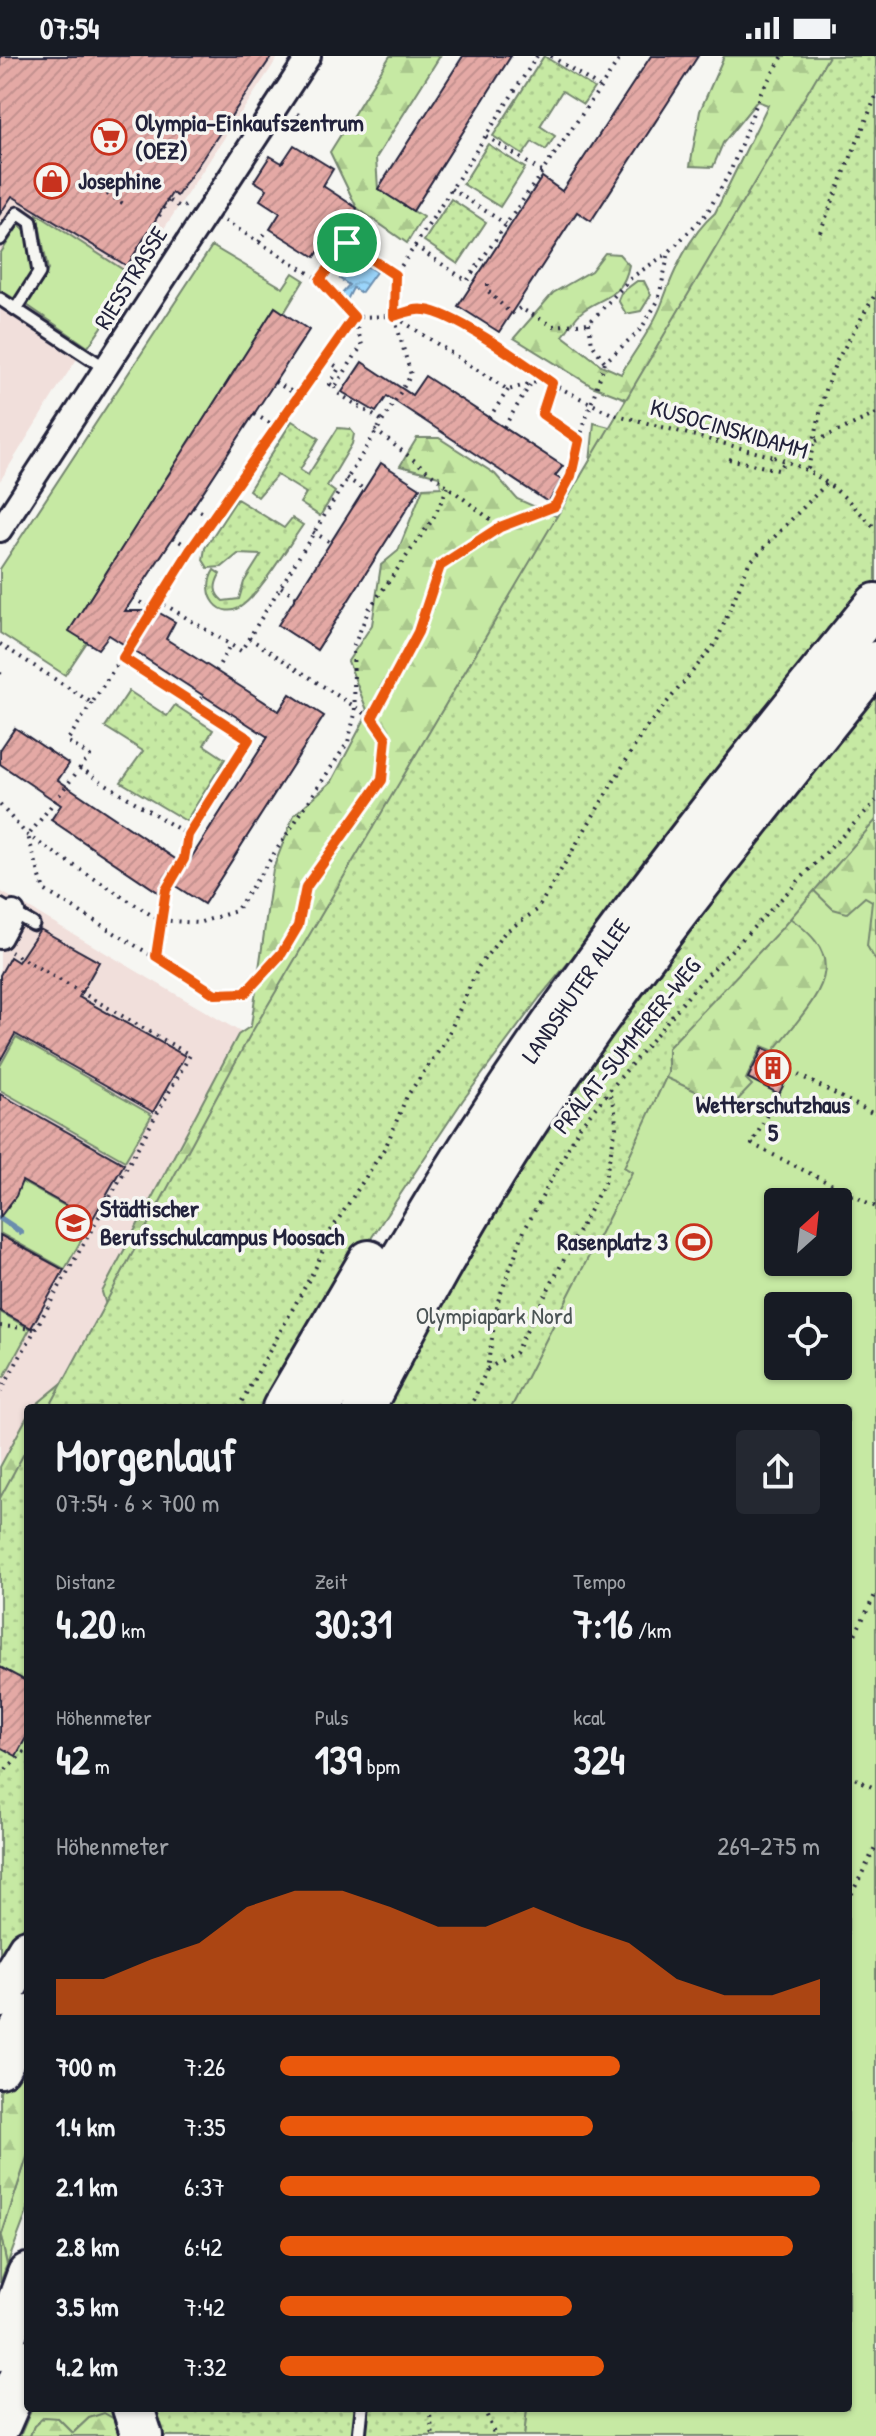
<!DOCTYPE html>
<html lang="de">
<meta charset="utf-8">
<style>
:root{--surface:#171b24;--page:#242831;--text:#f1f3f6;--muted:#9ea1a6;--accent:#ea580c}
body{margin:0;font-family:"Patrick Hand",sans-serif;background:var(--page);color:var(--text);height:100vh;display:flex;flex-direction:column;font-size:30px;white-space:nowrap}
*{box-sizing:border-box;margin:0}
p{font-size:26px;color:var(--muted)}
.icon{flex:none;width:44px;height:44px;fill:none;stroke:currentColor;stroke-width:2;stroke-linecap:round;stroke-linejoin:round}
.map{position:relative;flex:1;overflow:hidden}
.sheet{position:absolute;left:24px;top:1348px;width:828px;height:1008px;display:flex;flex-direction:column;background:var(--surface);border-radius:8px;box-shadow:0 2px 6px #0004}
.sheet>*{flex:none}
.needle{width:52px;rotate:27deg}
.tools{position:absolute;left:764px;top:1132px;display:grid;gap:16px}
.tools a{display:grid;place-items:center;width:88px;height:88px;border-radius:8px;background:var(--surface);box-shadow:0 2px 6px #0004;font-size:40px}
.pin{position:absolute;display:grid;place-items:center;width:68px;height:68px;color:#fff;margin:-34px;border:4px solid #fff;border-radius:50%;box-shadow:0 2px 8px #0007}
.round{display:grid;place-items:center;flex:none;width:84px;height:84px;border-radius:8px;background:var(--page)}
.head{display:flex;align-items:center;justify-content:space-between;height:136px;padding:0 32px}
h1{font-size:44px;font-weight:700;line-height:60px}
.figures{display:grid;grid-template-columns:repeat(3,1fr);gap:12px;height:136px;padding:8px 32px}
.figures div{display:grid;align-content:center}
.figures b{font-size:40px;font-weight:700}
.figures small{font-size:22px;font-weight:400}
.figures p{font-size:22px}
.chart{height:224px;padding:16px 32px}
.chart p{display:flex;justify-content:space-between}
.chart svg{width:100%;height:144px;margin-top:8px;fill:var(--accent);opacity:.7}
ul{padding:0 32px;list-style:none;font-size:26px}
li{display:grid;grid-template-columns:128px 96px 1fr;align-items:center;height:60px}
li i{height:20px;border-radius:10px;background:var(--accent)}
.status{display:flex;justify-content:space-between;align-items:center;height:56px;padding:0 40px;background:var(--surface);direction:ltr}
.status svg{height:22px;fill:currentColor}
.map>svg:first-child{display:block}
</style>
<div class="status"><b>07:54</b><svg viewBox="0 0 49 12"><path d="M0 12V9h3v3zM5 12V6h3v6zM10 12V3h3v9zM15 12V0h3v12zM26 1h20v11H26zM47 4h2v5h-2z"/></svg></div>
<div class="map">
<svg width="876" height="2380" viewBox="0 0 876 2380">
<defs>
<pattern id="forest-firs" width="22" height="20" patternUnits="userSpaceOnUse" patternTransform="scale(2)"><rect width="22" height="20" fill="#c6e9a3"/><path d="M5 1l3.5 6h-7zM16 11l3.5 6h-7z" fill="#aac88d"/></pattern>
<pattern id="park-dots" width="8" height="8" patternUnits="userSpaceOnUse" patternTransform="scale(2)"><rect width="8" height="8" fill="#c6e9a3"/><path d="M2 2h.1M6 6h.1" fill="none" stroke="#aac88d" stroke-width="1.8" stroke-linecap="round"/></pattern>
<pattern id="water-waves" width="16" height="10" patternUnits="userSpaceOnUse" patternTransform="scale(2)"><rect width="16" height="10" fill="#9bd5fb"/><path d="M0 5q4-4 8 0t8 0" fill="none" stroke="#85b7d8"/></pattern>
<pattern id="building-hatch" width="6" height="6" patternUnits="userSpaceOnUse" patternTransform="scale(2)"><rect width="6" height="6" fill="#e4a9a5"/><path d="M-1 1l2-2M0 6l6-6M5 7l2-2" fill="none" stroke="#c3918f"/></pattern>
</defs>
<rect width="100%" height="100%" fill="#f6f6f2"/>
<filter id="ink" filterUnits="userSpaceOnUse"><feTurbulence type="fractalNoise" baseFrequency=".0125" numOctaves="2"/><feDisplacementMap in="SourceGraphic" scale="16" xChannelSelector="R" yChannelSelector="G"/><feConvolveMatrix kernelMatrix="1 2 1 2 8 2 1 2 1" color-interpolation-filters="sRGB"/></filter>
<g filter="url(#ink)">
<!-- built -->
<g fill="#f1dfdb">
<polygon points="0,0 279,0 59,330 0,425"/>
<polygon points="0,835 249,981 48,1352 28,1352 28,1389 0,1441"/>
</g>
<!-- green -->
<g fill="#c6e9a3" stroke="#74866f" stroke-width="2" fill-rule="evenodd">
<polygon points="37,158 136,222 88,291 24,247 48,214"/>
<polygon points="19,169 27,175 33,216 15,243 0,234 0,198"/>
<polygon points="212,190 283,232 293,217 304,224 284,257 275,251 70,574 87,586 65,619 0,577 0,513"/>
<path d="M876,764V2380H524L527,2352H848V1352H509L668,992ZM778,1146H838V1206H778ZM778,1250H838V1310H778Z"/>
<polygon points="16,981 152,1059 125,1105 0,1034 0,1010"/>
<polygon points="0,1114 92,1165 65,1213 0,1177"/>
<polygon points="0,1256 30,1273 4,1321 0,1319"/>
<polygon points="28,2098 28,2153 7,2209 1,2181"/>
<polygon points="32,2352 126,2352 130,2366 89,2362 73,2377 58,2362 34,2370 30,2380 20,2380"/>
</g>
<!-- forest -->
<g fill="url(#forest-firs)" stroke="#74866f" stroke-width="2">
<polygon points="390,0 440,0 376,102 378,133 423,161 407,187 357,152 330,96"/>
<path d="M724,0H853L642,349L592,330L514,282L553,237L591,215L605,197L619,198L629,209C623,241 606,239 584,254C576,259 569,272 563,280L601,309L621,318C634,295 653,272 662,247C673,217 689,179 715,157L768,49L757,45L723,87L713,111L690,110L700,55Z"/>
<polygon points="594,367 632,377 71,1352 32,1352 67,1323 106,1249 102,1236 238,979 251,970 273,813 294,759 332,725 368,657 348,605 372,569 381,509 398,495 423,432 441,431 439,420 400,410 417,382 439,382 495,418 517,443 565,464 588,426"/>
<polygon points="876,750 876,905 867,890 872,845 865,841 847,857 833,853 806,827"/>
<path d="M777,854C860,903 819,937 774,995L762,990L746,1023L752,1029L731,1051L651,1015L680,960Z"/>
<polygon points="28,1359 28,1425 0,1472 0,1411"/>
<polygon points="28,1984 28,2098 1,2181 7,2209 0,2227 0,2036"/>
<polygon points="104,2357 116,2364 123,2380 30,2380 34,2370 44,2361 58,2362 73,2377 89,2362"/>
</g>
<!-- park -->
<g fill="url(#park-dots)" stroke="#74866f" stroke-width="2">
<polygon points="544,0 594,32 583,48 562,35 540,70 555,80 546,94 532,86 523,99 493,80"/>
<polygon points="829,0 876,0 876,531 540,941 463,1044 354,1208 340,1216 264,1352 49,1352 249,981"/>
<polygon points="488,88 525,112 500,151 463,128"/>
<polygon points="451,143 486,166 458,208 424,185"/>
<polygon points="637,225 644,225 651,239 641,255 626,258 618,244 621,237"/>
<polygon points="292,365 319,382 300,414 308,419 338,372 350,373 354,378 352,388 327,430 335,436 320,460 300,447 306,437 277,419 258,441 249,434"/>
<path d="M237,443L284,472L292,462L303,469C288,490 262,534 243,549C221,567 199,538 214,514L220,518C214,529 213,537 223,545L239,543L244,526L261,499L238,498L222,511L208,512L203,504L205,492Z"/>
<polygon points="876,624 876,764 781,873 668,992 668,1017 624,1111 632,1116 511,1352 387,1352 424,1270 564,1037"/>
<polygon points="129,635 167,660 175,649 213,674 204,689 225,703 186,765 121,726 143,695 105,671"/>
<polygon points="28,1390 28,1864 0,1909 0,1442"/>
<polygon points="146,2352 527,2352 524,2380 156,2380"/>
</g>
<!-- water -->
<polygon fill="url(#water-waves)" stroke="#6b8dae" stroke-width="2" points="354,202 376,216 361,237 353,232 347,244 340,239 349,229 340,223"/>
<g fill="none" stroke-linecap="round" stroke-linejoin="round">
<!-- stream -->
<polyline stroke="#6b8dae" stroke-width="6" points="0,1162 21,1176"/>
</g>
<!-- building -->
<g fill="url(#building-hatch)" stroke="#22223b" stroke-width="2">
<polygon points="0,0 272,0 177,140 172,137 127,210 12,140 0,158"/>
<polygon points="463,0 511,0 413,155 378,133"/>
<polygon points="651,0 698,0 591,165 577,156 499,276 458,250 542,121 562,135"/>
<polygon points="294,89 333,113 323,130 357,152 337,184 329,179 315,201 270,173 280,157 260,144 267,133 254,125 270,100 282,107"/>
<polygon points="275,251 309,274 125,555 156,555 175,566 166,583 279,655 290,638 324,660 204,848 166,824 158,836 51,764 61,749 0,708 0,694 15,672 69,708 58,724 186,810 268,681 109,579 98,593 69,575"/>
<polygon points="362,306 412,339 425,320 563,410 555,420 562,424 548,446 387,340 376,356 342,336"/>
<polygon points="381,407 420,432 317,594 278,569"/>
<polygon points="40,873 99,906 79,941 185,1000 153,1056 15,978 0,1005 0,919 10,901 18,906"/>
<polygon points="763,992 794,1008 779,1038 748,1022"/>
<polygon points="0,1038 124,1108 92,1164 22,1125 16,1140 0,1161"/>
<polygon points="0,1179 64,1214 31,1272 0,1255"/>
<polygon points="0,1611 28,1626 28,1678 16,1700 0,1691"/>
</g>
<g fill="none" stroke-linecap="round" stroke-linejoin="round">
<defs>
<g id="lane">
<polyline points="0,183 18,157 31,166 39,217 16,253"/>
<polyline points="0,243 105,312"/>
<polyline points="0,849 33,868"/>
<polyline points="359,2380 362,2352"/>
</g>
<g id="street">
<polyline points="0,474 309,0"/>
<polyline points="0,881 13,857"/>
</g>
<g id="highway">
<polyline points="283,1352 369,1205"/>
<path d="M321,1352C466,1058 670,801 876,548"/>
<path d="M364,1352C417,1250 472,1149 536,1053C639,898 759,752 876,606"/>
<polyline points="0,1941 28,1894"/>
<polyline points="0,2011 28,1959"/>
<polyline points="0,2294 28,2218"/>
<polyline points="133,2352 142,2380"/>
<polyline points="0,2368 28,2304"/>
</g>
</defs>
<!-- lane casing -->
<use href="#lane" stroke="#22223b" stroke-width="17"/>
<!-- street casing -->
<use href="#street" stroke="#22223b" stroke-width="28"/>
<!-- highway casing -->
<use href="#highway" stroke="#22223b" stroke-width="46"/>
<!-- path -->
<g stroke="#22223b" stroke-width="4" stroke-dasharray="2 6" stroke-linecap="butt">
<polyline points="551,0 599,31"/>
<polyline points="297,58 328,72"/>
<polyline points="486,80 542,116"/>
<polyline points="451,133 506,168"/>
<polyline points="107,138 124,148"/>
<polyline points="170,145 182,152 185,150"/>
<polyline points="225,165 320,224 354,261 394,260 422,253 434,255 461,268 558,331"/>
<polyline points="820,176 876,40"/>
<polyline points="259,186 268,173"/>
<polyline points="415,190 537,0"/>
<polyline points="149,207 139,196 168,144"/>
<polyline points="320,224 347,187 395,219"/>
<polyline points="488,228 488,235 511,258 520,252 553,270 589,267 632,221 668,197"/>
<polyline points="396,261 508,334 546,323"/>
<polyline points="589,267 592,288 605,306"/>
<polyline points="326,304 354,261"/>
<polyline points="275,326 296,338"/>
<polyline points="552,327 542,358 579,384"/>
<polyline points="335,331 336,336 381,364"/>
<polyline points="254,358 275,370"/>
<polyline points="489,362 508,334"/>
<polyline points="504,371 530,329"/>
<polyline points="375,374 500,471"/>
<polyline points="816,385 876,358"/>
<path d="M774,401C822,417 842,437 876,473"/>
<polyline points="729,403 778,414 786,405"/>
<polyline points="808,413 825,334 836,306 876,237"/>
<polyline points="346,422 364,433"/>
<polyline points="193,451 212,462"/>
<polyline points="313,476 330,486"/>
<polyline points="173,481 191,493"/>
<polyline points="281,531 296,540"/>
<polyline points="133,542 152,553"/>
<polyline points="157,544 241,595 411,319 394,260 395,219 415,190 467,225 622,0"/>
<polyline points="249,582 372,662"/>
<polyline points="0,588 92,647 191,493 296,338 325,303 339,312 330,328 335,331 362,289 354,261"/>
<polyline points="216,615 230,589"/>
<polyline points="0,618 1,613"/>
<polyline points="92,647 67,685 90,700 80,712 188,779 249,683 123,602"/>
<polyline points="197,650 203,639"/>
<polyline points="80,712 28,780 44,834 215,938 245,937 282,897 298,870 306,831 382,724 386,682 372,662 418,576 440,510 500,471 555,450 571,420 579,384 605,306 641,273 658,245 669,196 707,157 731,114 761,36 783,0"/>
<polyline points="0,749 28,780 159,864 198,867 236,855 348,686 355,658 353,592 369,553 433,463 448,431"/>
<polyline points="156,900 166,834 184,803 188,779"/>
<polyline points="791,1015 876,1059"/>
<polyline points="778,1038 752,1088 876,1151"/>
<polyline points="0,1270 35,1273"/>
<polyline points="487,1313 515,1297 604,1127 616,1072 615,1055 609,1036"/>
<polyline points="0,1336 190,999 11,896"/>
<polyline points="238,1352 318,1207 330,1176 386,1090 407,1040 445,986 479,910 505,876 537,854 645,673 716,587 749,507 829,425"/>
<polyline points="470,1352 487,1313 498,1245 524,1175 580,1070 694,933 876,745"/>
<polyline points="848,1592 876,1537"/>
<polyline points="0,1719 28,1692"/>
<polyline points="848,1719 876,1733"/>
<polyline points="22,1784 28,1787"/>
<polyline points="848,1845 876,1790"/>
<polyline points="429,2352 433,2380"/>
<polyline points="484,2352 495,2380"/>
</g>
<!-- lane -->
<use href="#lane" stroke="#f6f6f2" stroke-width="11"/>
<!-- street -->
<use href="#street" stroke="#f6f6f2" stroke-width="22"/>
<!-- highway -->
<use href="#highway" stroke="#f6f6f2" stroke-width="40"/>
<!-- path-bridge -->
<polyline stroke="#22223b" stroke-width="4" stroke-dasharray="2 6" stroke-linecap="butt" points="558,331 610,357 774,401"/>
</g>
</g>
<g fill="none" stroke-linecap="round" stroke-linejoin="round" filter="url(#ink)">
<defs>
<path id="route" d="M347,187L395,219L394,260C404,257 415,252 425,254C455,257 525,308 552,327L542,358L579,384L571,420L555,450L500,471L440,510L418,576L372,662L386,682L382,724L306,831L298,870L282,897L245,937L215,938L156,900L166,834L184,803L188,779L249,683L123,602L191,493L354,261L320,224Z"/>
</defs>
<!-- route casing -->
<use href="#route" stroke="#fff" stroke-width="16"/>
<!-- route -->
<use href="#route" stroke="#ea580c" stroke-width="10"/>
</g>
<!-- icons -->
<defs>
<symbol id="supermarket-ring" viewBox="-11 -11 22 22"><circle r="9.5" fill="#f6f6f2" stroke="#c8321e" stroke-width="1.5"/><path d="M-6-5.5h2.5l.6 2H6L4.5 2H-2.5L-4.4-4H-6ZM-1.5 3.2a1.3 1.3 0 1 0 .1 0ZM3 3.2a1.3 1.3 0 1 0 .1 0Z" fill="#c8321e"/></symbol>
<symbol id="shop-ring" viewBox="-11 -11 22 22"><circle r="9.5" fill="#f6f6f2" stroke="#c8321e" stroke-width="1.5"/><path d="M-5-2.5h2.3a2.7 3.5 0 0 1 5.4 0H5L5.5 6h-11ZM-1.5-2.5h3a1.5 2.3 0 0 0-3 0Z" fill="#c8321e"/></symbol>
<symbol id="building-ring" viewBox="-11 -11 22 22"><circle r="9.5" fill="#f6f6f2" stroke="#c8321e" stroke-width="1.5"/><path d="M-4-6H4V6H1V3H-1V6H-4ZM-2.5-4.3h1.7v1.8h-1.7ZM.8-4.3h1.7v1.8H.8ZM-2.5-1h1.7V.8h-1.7ZM.8-1h1.7V.8H.8Z" fill="#c8321e"/></symbol>
<symbol id="school-ring" viewBox="-11 -11 22 22"><circle r="9.5" fill="#f6f6f2" stroke="#c8321e" stroke-width="1.5"/><path d="M0-5L7-2L0 1L-7-2ZM-4 1L0 2.5L4 1V4Q0 6-4 4Z" fill="#c8321e"/></symbol>
<symbol id="stadium-ring" viewBox="-11 -11 22 22"><circle r="9.5" fill="#f6f6f2" stroke="#c8321e" stroke-width="1.5"/><path d="M0-5a6.5 5 0 1 0 0 10a6.5 5 0 1 0 0-10ZM-3.5-1.8h7v3.6h-7Z" fill="#c8321e"/></symbol>
</defs>
<g fill-rule="evenodd">
<use href="#supermarket-ring" x="89" y="61" width="40" height="40"/>
<use href="#shop-ring" x="32" y="105" width="40" height="40"/>
<use href="#building-ring" x="753" y="992" width="40" height="40"/>
<use href="#school-ring" x="54" y="1147" width="40" height="40"/>
<use href="#stadium-ring" x="674" y="1166" width="40" height="40"/>
</g>
<g text-anchor="middle" stroke-width="7" stroke-linejoin="round" paint-order="stroke">
<!-- poi labels -->
<g font-size="24" font-weight="bold" fill="#22223b" stroke="#f6f6f2" text-anchor="start">
<text x="135" y="75">Olympia-Einkaufszentrum<tspan x="135" dy="28">(OEZ)</tspan></text>
<text x="78" y="133">Josephine</text>
<text x="773" y="1057" text-anchor="middle">Wetterschutzhaus<tspan x="773" dy="28">5</tspan></text>
<text x="100" y="1161">Städtischer<tspan x="100" dy="28">Berufsschulcampus Moosach</tspan></text>
<text x="668" y="1194" text-anchor="end">Rasenplatz 3</text>
</g>
<!-- street labels -->
<g font-size="24" fill="#22223b" stroke="#f6f6f2">
<text transform="translate(131 222) rotate(-58)" y="8">RIESSTRASSE</text>
<text transform="translate(729 373) rotate(16)" y="8">KUSOCINSKIDAMM</text>
<text transform="translate(576 935) rotate(-55)" y="8">LANDSHUTER ALLEE</text>
<text transform="translate(627 990) rotate(-51)" y="8">PRÄLAT-SUMMERER-WEG</text>
</g>
<!-- park labels -->
<g font-size="24" fill="#4b5455" stroke="#f6f6f2">
<text x="494" y="1268">Olympiapark Nord</text>
</g>
</g>
</svg>
<div class="tools">
<a><svg class="needle" viewBox="-14 -14 28 28"><path d="M0-13l5 13h-10z" fill="#e53935"/><path d="M0 13l5-13h-10z" fill="#9ea1a6"/></svg></a>
<a><svg class="icon" aria-label="locate" viewBox="0 0 24 24"><circle cx="12" cy="12" r="6"/><path d="M12 2v4M12 18v4M2 12h4M18 12h4"/></svg></a>
</div>
<div class="pin" style="left:347px;top:187px;background:#1e9e55"><svg class="icon" aria-label="arrive" viewBox="0 0 24 24"><path d="M6 21V4h12l-3 4 3 4H6"/></svg></div>
<section class="sheet">
<div class="head"><div><h1>Morgenlauf</h1><p>07:54 · 6 × 700 m</p></div><a class="round"><svg class="icon" aria-label="share" viewBox="0 0 24 24"><path d="M12 15V3M7 8l5-5 5 5M5 13v7h14v-7"/></svg></a></div>
<div class="figures">
<div><p>Distanz</p><b>4.20<small> km</small></b></div>
<div><p>Zeit</p><b>30:31</b></div>
<div><p>Tempo</p><b>7:16<small> /km</small></b></div>
</div>
<div class="figures">
<div><p>Höhenmeter</p><b>42<small> m</small></b></div>
<div><p>Puls</p><b>139<small> bpm</small></b></div>
<div><p>kcal</p><b>324</b></div>
</div>
<div class="chart"><p><span>Höhenmeter</span>269–275 m</p>
<svg viewBox="0 0 160 44" preserveAspectRatio="none"><path d="M0 44V33L10 33L20 27L30 22L40 11L50 6L60 6L70 11L80 17L90 17L100 11L110 17L120 22L130 33L140 38L150 38L160 33V44z"/></svg>
</div>
<ul>
<li><b>700 m</b>7:26<i style="width:63%"></i></li>
<li><b>1.4 km</b>7:35<i style="width:58%"></i></li>
<li><b>2.1 km</b>6:37<i style="width:100%"></i></li>
<li><b>2.8 km</b>6:42<i style="width:95%"></i></li>
<li><b>3.5 km</b>7:42<i style="width:54%"></i></li>
<li><b>4.2 km</b>7:32<i style="width:60%"></i></li>
</ul>
</section>
</div>
